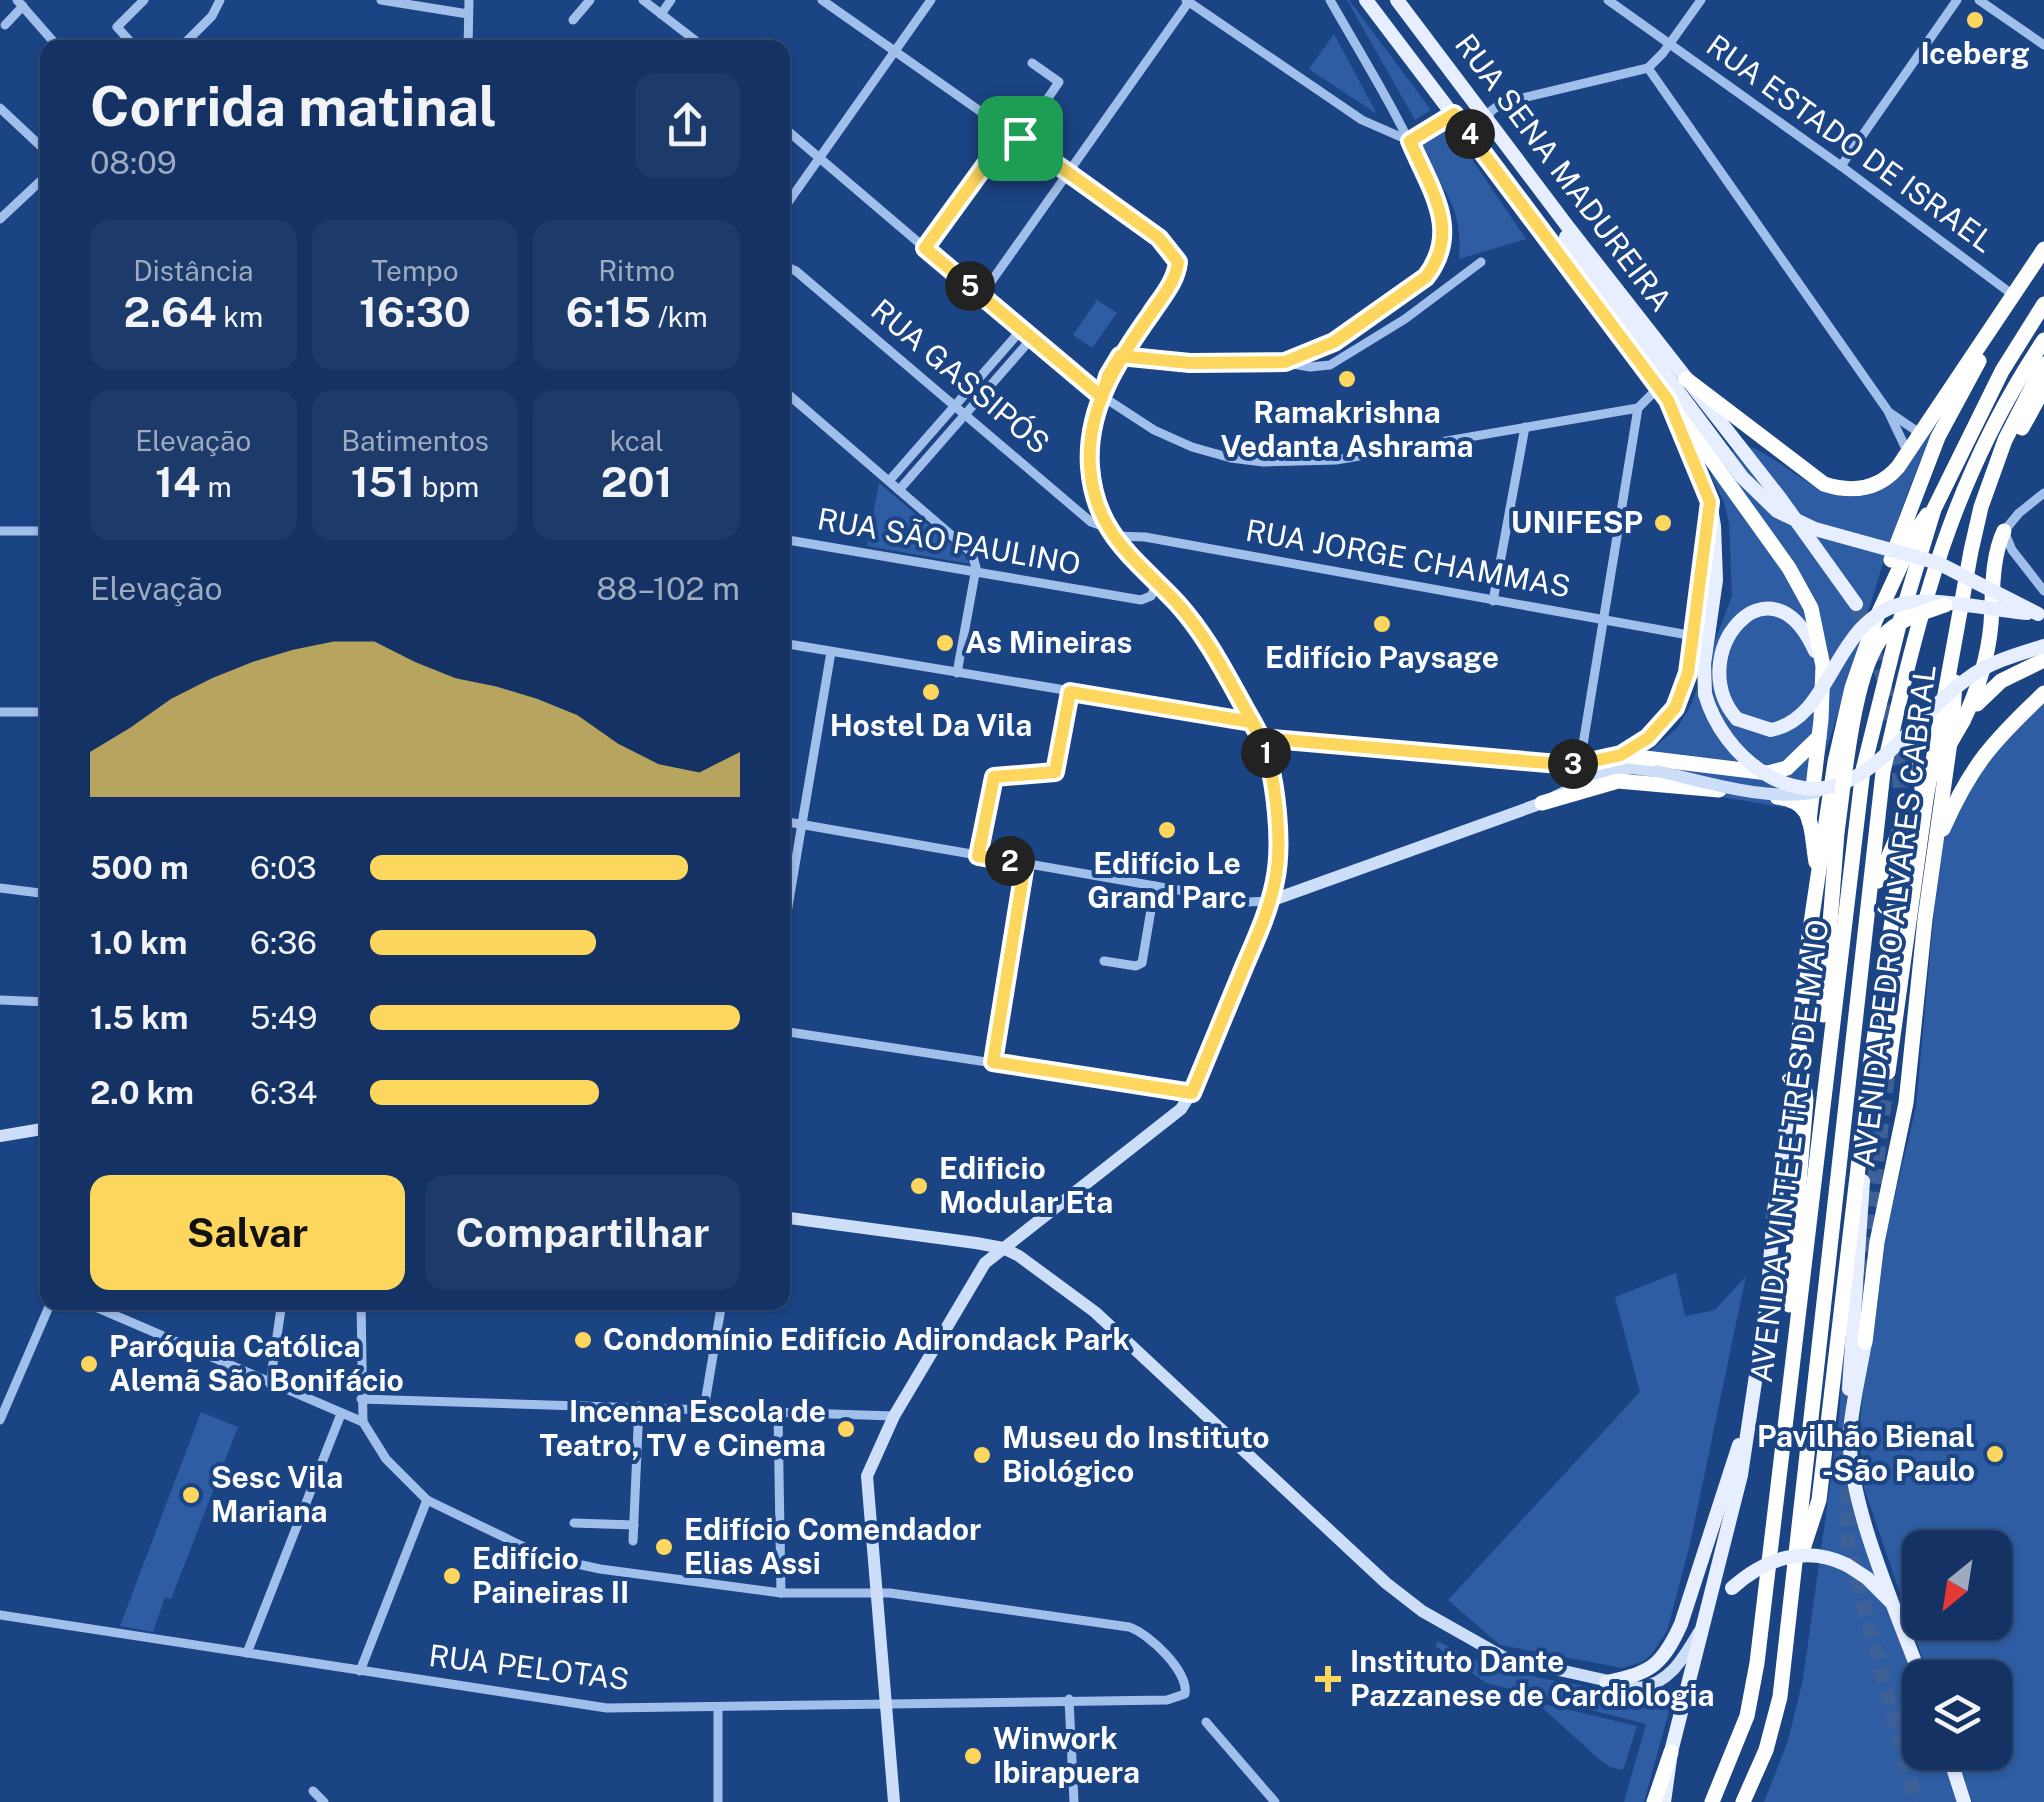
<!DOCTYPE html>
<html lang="pt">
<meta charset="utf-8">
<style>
:root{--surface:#143364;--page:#1d3b6a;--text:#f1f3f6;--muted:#9daabf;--line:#334e78;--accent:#fdd65e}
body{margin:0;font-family:"Public Sans",sans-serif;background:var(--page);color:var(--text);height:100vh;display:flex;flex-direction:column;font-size:38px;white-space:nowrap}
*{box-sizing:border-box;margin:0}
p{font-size:32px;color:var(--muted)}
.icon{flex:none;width:55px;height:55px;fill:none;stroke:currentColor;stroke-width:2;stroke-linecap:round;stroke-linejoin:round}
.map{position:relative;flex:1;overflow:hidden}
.panel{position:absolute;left:40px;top:40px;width:750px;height:1270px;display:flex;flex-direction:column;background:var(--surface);border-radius:20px;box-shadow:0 2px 8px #0004,0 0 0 2px var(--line)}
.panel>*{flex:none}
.needle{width:65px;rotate:210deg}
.buttons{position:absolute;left:1902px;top:1530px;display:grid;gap:20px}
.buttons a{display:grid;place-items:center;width:110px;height:110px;border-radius:20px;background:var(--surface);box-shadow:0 2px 8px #0004,0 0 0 2px var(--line);font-size:50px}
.pin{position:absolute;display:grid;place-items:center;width:85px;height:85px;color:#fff;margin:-42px;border-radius:20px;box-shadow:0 5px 15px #0006}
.km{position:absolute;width:50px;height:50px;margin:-25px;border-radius:50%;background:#222;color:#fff;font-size:28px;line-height:50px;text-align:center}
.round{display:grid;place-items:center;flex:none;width:105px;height:105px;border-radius:20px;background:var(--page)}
.head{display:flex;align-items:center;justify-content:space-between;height:170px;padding:0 50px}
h1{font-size:55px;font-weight:700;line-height:75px}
.metrics{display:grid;grid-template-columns:repeat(3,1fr);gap:15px;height:170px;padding:10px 50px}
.metrics div{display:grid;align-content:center;border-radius:20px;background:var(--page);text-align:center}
.metrics b{font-size:42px;font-weight:700}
.metrics small{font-size:28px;font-weight:400}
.metrics p{font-size:28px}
.chart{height:280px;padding:20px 50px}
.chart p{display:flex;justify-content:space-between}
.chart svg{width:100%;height:180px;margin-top:10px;fill:var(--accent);opacity:.7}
.cta{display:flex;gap:20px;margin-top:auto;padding:20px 50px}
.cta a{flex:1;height:115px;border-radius:20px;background:var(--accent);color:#111;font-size:40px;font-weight:700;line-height:115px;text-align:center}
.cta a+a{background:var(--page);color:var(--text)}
ul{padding:0 50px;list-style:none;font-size:32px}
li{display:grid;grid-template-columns:160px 120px 1fr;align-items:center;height:75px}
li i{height:25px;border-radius:12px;background:var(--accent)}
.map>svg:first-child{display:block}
</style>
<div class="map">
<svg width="2044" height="1802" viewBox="0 0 2044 1802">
<rect width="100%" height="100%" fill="#1b4485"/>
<!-- green -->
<g fill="#2e5da3" fill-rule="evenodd">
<polygon points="1347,0 1349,0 1431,110 1415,120"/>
<polygon points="1334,34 1377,114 1309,69"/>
<path d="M1448,124L1526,239L1459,259C1463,206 1444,188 1414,147Z"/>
<polygon points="1097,300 1117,313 1092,348 1073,335"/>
<path d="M1946,408C1879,534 1858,674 1806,805L1799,810L1639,783L1642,758L1678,727L1691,705L1732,596L1729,524L1724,502L1711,476L1731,452L1746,445C1776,456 1799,481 1826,491C1892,517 1915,448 1946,408Z"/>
<polygon points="879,483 964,555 970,564 867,546"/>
<path d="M2044,699V1802H1972L1955,1753L1995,1752V1678H1929L1864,1488L1859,1432L1868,1345L1884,1242L1916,1107L1940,847L1968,785L2001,738ZM1920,1548H1995V1622H1920Z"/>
<polygon points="1676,1273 1685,1316 1715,1310 1746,1276 1689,1548 1667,1631 1652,1654 1642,1662 1622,1668 1500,1645 1448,1600 1640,1392 1615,1297"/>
<polygon points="1844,1342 1849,1343 1844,1454 1847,1481 1920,1682 1920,1752 1945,1753 1961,1802 1764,1802 1788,1741 1803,1679 1839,1420"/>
<polygon points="201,1412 238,1427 171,1599 165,1597 153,1632 120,1626"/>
<path d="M1438,1641C1483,1668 1529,1676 1579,1685C1609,1691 1634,1697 1664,1692L1672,1700L1644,1802H1624L1646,1724L1486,1683L1435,1646Z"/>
<polygon points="1536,1702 1637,1726 1623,1770 1610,1767 1600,1760"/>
</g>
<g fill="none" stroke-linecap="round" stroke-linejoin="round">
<!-- highway-tunnel -->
<g stroke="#3d6097" stroke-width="15" stroke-dasharray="15 8" stroke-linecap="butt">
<polyline points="1856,604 1886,684"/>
<polyline points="1884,682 1899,766 1903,828"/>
<polyline points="1863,1298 1871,1208 1888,1072"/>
<polyline points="1849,1465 1847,1535 1851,1557 1916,1802"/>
</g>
<!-- street -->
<g stroke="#a1bfeb" stroke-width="9">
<polyline points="17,0 59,48"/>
<polyline points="381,0 468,14"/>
<polyline points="643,0 705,48"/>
<polyline points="1186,0 1362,120 1410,141"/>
<polyline points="1608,0 1841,166 2013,295"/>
<polyline points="1979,0 2044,45"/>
<polyline points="661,14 671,0"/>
<polyline points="573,20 590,0"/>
<polyline points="5,25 23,6"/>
<polyline points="136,48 117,27 144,0"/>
<polyline points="180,48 212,16 220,0"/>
<polyline points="468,48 469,0"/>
<polyline points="44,67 48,63"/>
<polyline points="1648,68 1888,411 1908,453"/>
<polyline points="1648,68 1663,53 1701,0"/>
<polyline points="0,108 48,153"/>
<polyline points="1487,120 1491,111 1502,103 1648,68"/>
<polyline points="782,126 1088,387 1154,430 1192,447 1231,458 1263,462 1336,460 1638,408 1658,388"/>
<polyline points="1020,139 1059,82 1032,63"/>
<polyline points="1410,141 1454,114"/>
<polyline points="1841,166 1957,0"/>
<polyline points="782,211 931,0"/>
<polyline points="0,219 48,174"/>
<polyline points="925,248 1009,131"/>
<polyline points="782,265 796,271 1091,522 1105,527"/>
<polyline points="981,296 1190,0"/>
<path d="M1120,356C1159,365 1241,370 1280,363C1325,354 1448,284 1444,232C1443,215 1433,197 1427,181C1401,118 1364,60 1330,0"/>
<polyline points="1287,363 1310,367 1330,365 1405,319 1481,262"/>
<polyline points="782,389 972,553 976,568 957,673"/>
<polyline points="1890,413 1921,434"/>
<polyline points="889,481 1022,329"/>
<polyline points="899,490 1032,338"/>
<polyline points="2044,493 2019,513 2004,531 2012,550 2044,591"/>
<polyline points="0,531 48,531"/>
<polyline points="1113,536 1145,537 1694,636"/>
<polyline points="782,539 1141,600 1151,596 1158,583"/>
<polyline points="1493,601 1525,427"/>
<polyline points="782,643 1251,721"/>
<polyline points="0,712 48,712"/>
<path d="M1261,739L1559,764C1664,762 1683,712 1696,619C1701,588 1706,557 1708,525"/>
<polyline points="1580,763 1638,408"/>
<path d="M782,821L1247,902L1270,901C1295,803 1253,696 1191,619C1145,562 1084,533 1090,449C1094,385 1133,338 1168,288L1177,274L1179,262L1159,237L822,0"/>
<polyline points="977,856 994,777 1019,773 1052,773 1056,769 1070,692"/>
<polyline points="0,888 48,894"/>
<polyline points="782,942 831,652"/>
<polyline points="1104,961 1136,966 1142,963 1155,886"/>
<polyline points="0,1000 48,1002"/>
<polyline points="782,1031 1191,1093"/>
<polyline points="993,1062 1025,864"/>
<polyline points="84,1302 363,1422"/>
<polyline points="270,1384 282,1302"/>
<polyline points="361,1399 894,1416"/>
<polyline points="704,1409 722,1302"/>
<polyline points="778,1413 781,1593"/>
<polyline points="0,1420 51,1302"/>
<polyline points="574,1523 634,1525"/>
<polyline points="633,1541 639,1406"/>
<path d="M0,1615L607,1708L1167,1700L1185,1694C1189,1672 1150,1634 1129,1627L890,1593H781L600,1569L545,1557L427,1500L386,1459L363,1422L361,1302"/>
<polyline points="247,1653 341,1414"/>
<polyline points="360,1671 427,1500"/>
<polyline points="1069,1699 1074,1802"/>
<polyline points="718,1708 718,1802"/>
<polyline points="1206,1722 1275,1802"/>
<polyline points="313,1791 324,1802"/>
</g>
<!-- secondary -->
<g stroke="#cddef8" stroke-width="12">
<polyline points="0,1136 48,1128"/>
<path d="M782,1217L976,1243L1003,1248L1019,1256L1095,1312L1386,1583L1422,1611L1505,1658L1640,1688C1671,1682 1684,1657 1699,1632"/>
<polyline points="894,1802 867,1476 894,1416 985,1263 1181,1109 1191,1093 1270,901 1542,803 1608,772 1631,768 1657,771"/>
</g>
<!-- primary -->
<g stroke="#e6eeff" stroke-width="14">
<polyline points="1366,0 1668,399 1710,502 1714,526 1716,580 1704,664 1705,694"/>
<polyline points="1397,0 1568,227 1780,498 1856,604"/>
<polyline points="1566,237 1689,406"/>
<path d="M1737,719C1682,657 1769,548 1815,651"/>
<path d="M1865,1342C1860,1372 1852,1403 1850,1433C1846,1501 1897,1612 1921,1678"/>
<polyline points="1849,1389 1863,1181"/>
<polyline points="1847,1565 1867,1578 1891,1602"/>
<path d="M1606,1682C1651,1673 1662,1666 1681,1624L1739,1445"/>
<polyline points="1948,1752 1964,1802"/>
<polyline points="1664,1802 1671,1752 1741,1475 1767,1302 1774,1211 1797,1051"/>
</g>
<!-- highway -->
<g stroke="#fff" stroke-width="15">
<path d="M1686,379L1824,484C1852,493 1878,490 1898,467L2044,249"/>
<polyline points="1668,399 1789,568 1811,608 1823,666 1821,720 1809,821"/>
<polyline points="2022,428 2044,388"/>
<polyline points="1891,560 1938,437 1979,361"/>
<polyline points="1977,704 2001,681 2044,660"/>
<path d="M1963,721C1978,690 1988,658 1991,624C1993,593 1991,559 2004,531"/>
<polyline points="1911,745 1923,791"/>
<polyline points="1621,755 1768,773 1787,768 1819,737"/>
<path d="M1777,797C1816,801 1810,830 1816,862"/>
<polyline points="1542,803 1618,781 1719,790"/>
<path d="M1943,829C1971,765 1994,740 2044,693"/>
<polyline points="1823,1015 1837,832"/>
<polyline points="1888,1072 1926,799 1971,551 1981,507 2005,440 2044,364"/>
<polyline points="1789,1305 1806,1100 1798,1038 1808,943 1835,762 1852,688 1875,621 1918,528 1927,515"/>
<polyline points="1865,1342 1877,1242 1906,1103 1925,919 1952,728 1955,682"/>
<polyline points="1803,1549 1819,1500 1870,1066 1903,849"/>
<polyline points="1654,1802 1671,1752"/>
<polyline points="1712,1802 1747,1716 1757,1663 1863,770 1900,621 1934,509 2002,371 2044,304"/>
<path d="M1743,1802L1766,1750L1780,1697L1883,772C1919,612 1951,479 2044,340"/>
</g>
<!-- secondary-bridge -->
<path stroke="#cddef8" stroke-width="12" d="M1657,771C1707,782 1766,802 1817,792"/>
<!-- primary-bridge -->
<g stroke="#e6eeff" stroke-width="14">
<polyline points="1689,406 1742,477 1777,511 1815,529 1938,563 2038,614"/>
<path d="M1705,694C1714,726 1736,755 1764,773C1853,829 1905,722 1967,679C1989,662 2018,654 2044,646"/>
<path d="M1737,719L1771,730C1835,717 1831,619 1905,603C1934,597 1994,610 2027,613"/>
<path d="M1732,1588C1764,1559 1806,1544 1847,1565"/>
</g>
<!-- highway-bridge -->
<g stroke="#fff" stroke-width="15">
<path d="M1837,832C1844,785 1853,670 1883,636C1900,618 1922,613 1945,605"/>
<polyline points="1878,881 1900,830 1963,721"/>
</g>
</g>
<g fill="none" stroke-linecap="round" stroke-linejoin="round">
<defs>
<path id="route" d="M1020,138L1159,238L1178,262C1176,282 1161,298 1150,315C1118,360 1086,408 1090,467C1095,534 1135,558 1177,603C1205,634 1223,669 1243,705C1250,718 1259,731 1264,746C1276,781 1283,844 1275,881C1269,911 1256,939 1244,967C1227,1009 1209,1051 1192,1093L993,1062L1025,864L978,856L994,777L1055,772L1070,692L1251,722L1261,738L1559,764H1580L1621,755L1648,738L1675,708L1688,673L1710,502L1668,400L1454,114L1410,141C1430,189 1462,230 1426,277L1334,342L1285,362L1190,363L1120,356L1108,376L1102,397L925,248L1010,131L1020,138"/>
</defs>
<!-- route casing -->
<use href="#route" stroke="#fff" stroke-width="20"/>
<!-- route -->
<use href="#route" stroke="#fdd65e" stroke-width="12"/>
</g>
<!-- markers -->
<g fill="#fdd65e" stroke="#1b4485" stroke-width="4">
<circle cx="1975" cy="20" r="10"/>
<circle cx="1347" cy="379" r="10"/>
<circle cx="1663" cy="523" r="10"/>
<circle cx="1382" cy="624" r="10"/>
<circle cx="945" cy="643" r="10"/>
<circle cx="931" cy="692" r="10"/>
<circle cx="1167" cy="830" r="10"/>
<circle cx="919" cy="1186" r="10"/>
<circle cx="583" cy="1340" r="10"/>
<circle cx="89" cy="1364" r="10"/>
<circle cx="846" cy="1429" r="10"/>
<circle cx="1995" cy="1454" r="10"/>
<circle cx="982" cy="1455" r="10"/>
<circle cx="191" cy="1495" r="10"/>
<circle cx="664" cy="1547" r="10"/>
<circle cx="452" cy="1576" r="10"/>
<path d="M1323 1664h10v10h10v10h-10v10h-10v-10h-10v-10h10z"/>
<circle cx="973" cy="1756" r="10"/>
</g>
<g text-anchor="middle" stroke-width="8" stroke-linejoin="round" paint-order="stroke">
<!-- poi labels -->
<g font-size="30" font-weight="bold" fill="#fff" stroke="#1b4485" text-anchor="start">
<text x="1975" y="64" text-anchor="middle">Iceberg</text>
<text x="1347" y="423" text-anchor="middle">Ramakrishna<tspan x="1347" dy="34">Vedanta Ashrama</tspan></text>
<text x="1643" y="533" text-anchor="end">UNIFESP</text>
<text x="965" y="653">As Mineiras</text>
<text x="1382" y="668" text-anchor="middle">Edifício Paysage</text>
<text x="931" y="736" text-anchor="middle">Hostel Da Vila</text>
<text x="1167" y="874" text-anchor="middle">Edifício Le<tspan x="1167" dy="34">Grand Parc</tspan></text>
<text x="939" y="1179">Edificio<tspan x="939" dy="34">Modular Eta</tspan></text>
<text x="603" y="1350">Condomínio Edifício Adirondack Park</text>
<text x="109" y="1357">Paróquia Católica<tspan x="109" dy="34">Alemã São Bonifácio</tspan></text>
<text x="826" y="1422" text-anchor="end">Incenna Escola de<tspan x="826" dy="34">Teatro, TV e Cinema</tspan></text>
<text x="1975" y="1447" text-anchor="end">Pavilhão Bienal<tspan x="1975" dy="34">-São Paulo</tspan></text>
<text x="1002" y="1448">Museu do Instituto<tspan x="1002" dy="34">Biológico</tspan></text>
<text x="211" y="1488">Sesc Vila<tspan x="211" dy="34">Mariana</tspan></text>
<text x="684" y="1540">Edifício Comendador<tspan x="684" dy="34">Elias Assi</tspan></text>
<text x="472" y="1569">Edifício<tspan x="472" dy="34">Paineiras II</tspan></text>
<text x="1350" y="1672">Instituto Dante<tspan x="1350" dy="34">Pazzanese de Cardiologia</tspan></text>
<text x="993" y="1749">Winwork<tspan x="993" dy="34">Ibirapuera</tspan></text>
</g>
<!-- street labels -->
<g font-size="30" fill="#fff" stroke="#1b4485">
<text transform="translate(1850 144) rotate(36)" y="10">RUA ESTADO DE ISRAEL</text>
<text transform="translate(1563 173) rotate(53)" y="10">RUA SENA MADUREIRA</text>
<text transform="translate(960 377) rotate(40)" y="10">RUA GASSIPÓS</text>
<text transform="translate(949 542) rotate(10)" y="10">RUA SÃO PAULINO</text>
<text transform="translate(1408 559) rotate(10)" y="10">RUA JORGE CHAMMAS</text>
<text transform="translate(1895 916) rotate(-83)" y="10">AVENIDA PEDRO ÁLVARES CABRAL</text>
<text transform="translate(1790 1151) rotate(-83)" y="10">AVENIDA VINTE E TRÊS DE MAIO</text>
<text transform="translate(529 1668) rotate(7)" y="10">RUA PELOTAS</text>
</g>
</g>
</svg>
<div class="buttons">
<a><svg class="needle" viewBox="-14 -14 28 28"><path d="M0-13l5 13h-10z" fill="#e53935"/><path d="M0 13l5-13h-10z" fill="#9daabf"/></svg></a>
<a><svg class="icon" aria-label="layers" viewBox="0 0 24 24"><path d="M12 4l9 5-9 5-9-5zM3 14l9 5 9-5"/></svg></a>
</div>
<div class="pin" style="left:1020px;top:138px;background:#1e9e55"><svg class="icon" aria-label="arrive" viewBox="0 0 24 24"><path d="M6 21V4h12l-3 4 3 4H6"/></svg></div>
<b class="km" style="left:1266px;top:753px">1</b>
<b class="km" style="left:1010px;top:861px">2</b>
<b class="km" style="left:1573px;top:764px">3</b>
<b class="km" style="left:1470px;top:134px">4</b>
<b class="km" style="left:970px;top:286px">5</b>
<section class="panel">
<div class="head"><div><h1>Corrida matinal</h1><p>08:09</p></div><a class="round"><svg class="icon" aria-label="share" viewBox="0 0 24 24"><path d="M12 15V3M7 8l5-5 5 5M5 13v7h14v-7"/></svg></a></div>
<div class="metrics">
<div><p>Distância</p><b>2.64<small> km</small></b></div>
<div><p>Tempo</p><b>16:30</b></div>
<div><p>Ritmo</p><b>6:15<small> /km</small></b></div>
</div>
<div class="metrics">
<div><p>Elevação</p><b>14<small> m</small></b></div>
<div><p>Batimentos</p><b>151<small> bpm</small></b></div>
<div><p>kcal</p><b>201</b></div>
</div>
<div class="chart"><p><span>Elevação</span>88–102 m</p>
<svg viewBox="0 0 160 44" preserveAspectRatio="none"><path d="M0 44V33L10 27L20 20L30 15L40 11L50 8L60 6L70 6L80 11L90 15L100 17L110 20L120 24L130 31L140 36L150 38L160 33V44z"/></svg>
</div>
<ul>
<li><b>500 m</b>6:03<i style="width:86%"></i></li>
<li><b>1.0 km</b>6:36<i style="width:61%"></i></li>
<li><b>1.5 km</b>5:49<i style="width:100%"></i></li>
<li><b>2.0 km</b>6:34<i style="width:62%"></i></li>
</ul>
<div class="cta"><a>Salvar</a><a>Compartilhar</a></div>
</section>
</div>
